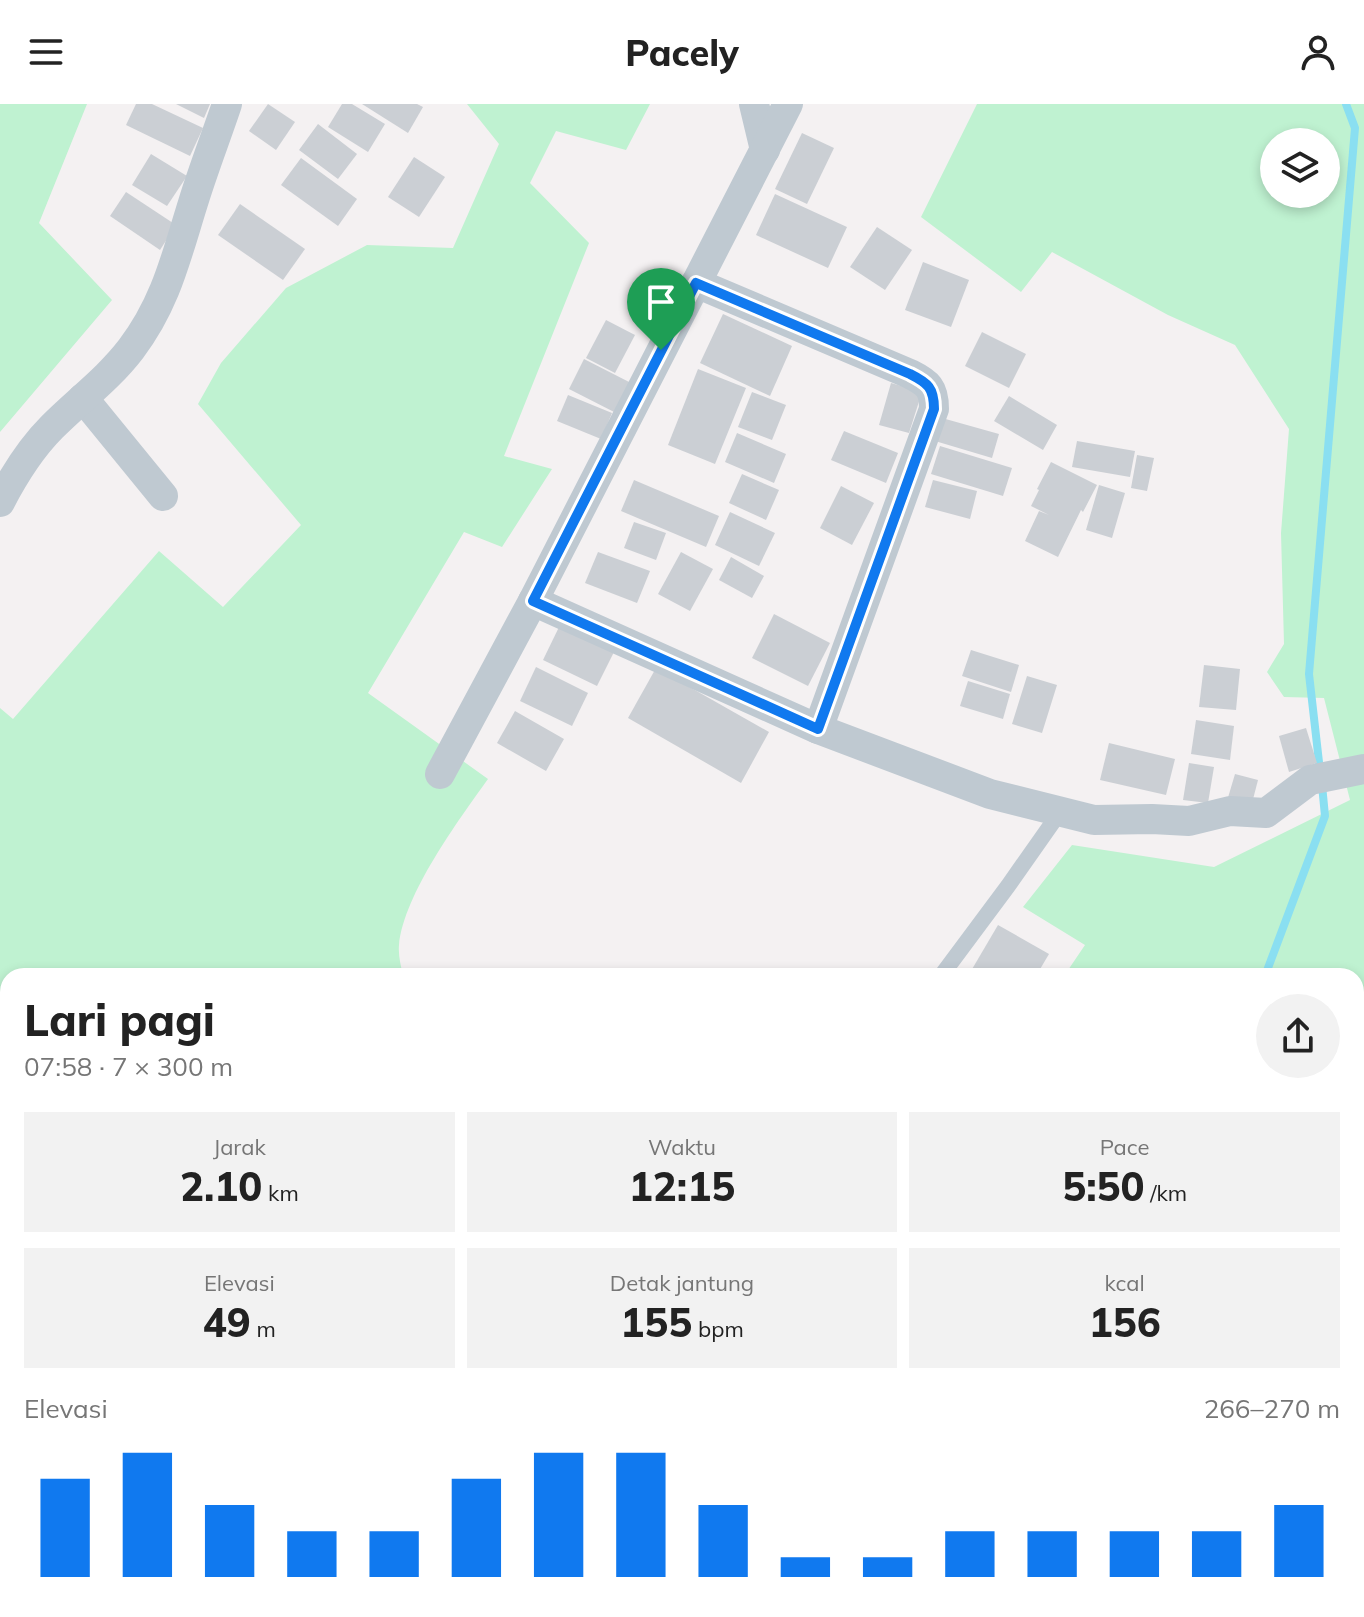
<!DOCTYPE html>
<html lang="id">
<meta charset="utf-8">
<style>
:root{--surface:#fff;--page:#f2f2f2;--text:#222;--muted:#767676;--accent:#1079ef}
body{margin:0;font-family:Mulish,sans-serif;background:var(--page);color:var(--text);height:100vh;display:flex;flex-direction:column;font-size:30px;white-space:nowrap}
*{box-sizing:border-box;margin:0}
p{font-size:26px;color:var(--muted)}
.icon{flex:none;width:44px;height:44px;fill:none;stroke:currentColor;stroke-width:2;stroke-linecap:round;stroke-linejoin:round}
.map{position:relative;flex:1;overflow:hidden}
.sheet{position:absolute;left:0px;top:864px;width:1364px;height:650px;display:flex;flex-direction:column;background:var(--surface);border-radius:24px 24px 0 0;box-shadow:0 4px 12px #0003}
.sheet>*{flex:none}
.controls{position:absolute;left:1260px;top:24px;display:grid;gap:16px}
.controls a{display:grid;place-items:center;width:80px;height:80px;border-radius:50%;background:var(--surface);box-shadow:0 4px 12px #0003;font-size:40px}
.pin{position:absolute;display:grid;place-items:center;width:68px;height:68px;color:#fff;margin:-82px -34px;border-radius:50% 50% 50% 0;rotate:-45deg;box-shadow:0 0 8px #0007}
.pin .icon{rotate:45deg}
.round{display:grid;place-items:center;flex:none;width:84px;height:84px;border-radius:42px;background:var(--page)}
.headline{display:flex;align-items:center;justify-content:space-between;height:136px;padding:0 24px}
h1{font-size:44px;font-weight:800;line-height:60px}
.figures{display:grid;grid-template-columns:repeat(3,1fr);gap:12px;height:136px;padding:8px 24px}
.figures div{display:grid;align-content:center;border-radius:0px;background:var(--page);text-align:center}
.figures b{font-size:40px;font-weight:800}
.figures small{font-size:22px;font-weight:400}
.figures p{font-size:22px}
.chart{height:224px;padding:16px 24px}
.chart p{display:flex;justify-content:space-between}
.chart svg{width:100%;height:144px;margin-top:8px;stroke:var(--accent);stroke-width:6}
header{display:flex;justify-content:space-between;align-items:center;height:104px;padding:0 24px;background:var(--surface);font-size:36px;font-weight:800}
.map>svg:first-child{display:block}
</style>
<header><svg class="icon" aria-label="menu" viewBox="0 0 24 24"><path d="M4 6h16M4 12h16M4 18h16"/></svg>Pacely<svg class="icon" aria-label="person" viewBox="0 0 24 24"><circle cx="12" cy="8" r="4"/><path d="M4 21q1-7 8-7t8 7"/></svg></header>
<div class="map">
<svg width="1364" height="1513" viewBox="0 0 1364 1513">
<rect width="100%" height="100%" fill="#f4f1f2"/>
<!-- green -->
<g fill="#bff2d1" fill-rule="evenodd">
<polygon points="0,0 87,0 39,119 112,196 0,328"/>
<path d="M467,0H650L626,46L556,27L530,79L589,139L504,352L552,365L502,443L464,428L368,589L488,675C458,717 404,790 399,841C398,851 401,862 403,872H8V1506H134L136,1513H0V604L13,615L159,447L223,503L301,421L198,300L221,259L286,184L367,141L453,144L499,40Z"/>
<path d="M977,0H1364V1513H793L795,1506H1356V872H1064L1085,841L1023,803L1072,741L1214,763L1350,696L1324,594L1284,593L1267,568L1284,540L1281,429L1289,325L1235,241L1168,211L1052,148L1021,188L921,113ZM1274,38H1326V90H1274Z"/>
</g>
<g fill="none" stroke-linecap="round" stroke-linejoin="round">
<!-- stream -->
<g stroke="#8adff1" stroke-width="8">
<polyline points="1320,667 1309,570 1355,24 1346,0"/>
<polyline points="1265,872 1325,712 1322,681"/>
<polyline points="1062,1513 1063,1506"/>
</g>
</g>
<!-- building -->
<g fill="#cbcfd4">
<polygon points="136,0 152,0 203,24 190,52 126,21"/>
<polygon points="176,0 210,0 204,14"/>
<polygon points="268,0 295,18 276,46 249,27"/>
<polygon points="342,0 352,0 385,20 368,48 328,23"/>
<polygon points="362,0 417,0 423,3 408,29"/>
<polygon points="318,20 357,50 338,75 299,46"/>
<polygon points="802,29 834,44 807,100 775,85"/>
<polygon points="151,50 187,72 167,102 132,81"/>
<polygon points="414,53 445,73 419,113 388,93"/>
<polygon points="301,54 357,95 338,122 281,81"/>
<polygon points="126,88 176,121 160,146 110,112"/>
<polygon points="775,90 847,123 828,164 756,131"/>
<polygon points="240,100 305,145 283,176 218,131"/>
<polygon points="877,123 912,146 885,186 850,163"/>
<polygon points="923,158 969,176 951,223 905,206"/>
<polygon points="723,210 792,242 770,292 700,259"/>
<polygon points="606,216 635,231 615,269 586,254"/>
<polygon points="982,228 1026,250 1009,284 965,262"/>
<polygon points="584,255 633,280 618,310 569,285"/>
<polygon points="698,265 746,284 715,360 668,341"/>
<polygon points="891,279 922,288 909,329 879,321"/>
<polygon points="752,288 786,301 772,336 738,323"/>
<polygon points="568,291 612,309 601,335 557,317"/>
<polygon points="1009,292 1057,321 1043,346 994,317"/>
<polygon points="942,314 999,330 992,354 935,337"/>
<polygon points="844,327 898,349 886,379 831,356"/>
<polygon points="737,329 786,350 774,379 725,358"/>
<polygon points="1077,337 1135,347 1130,373 1072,363"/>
<polygon points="940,342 1012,364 1003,392 931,370"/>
<polygon points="1137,351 1154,354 1147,387 1131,384"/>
<polygon points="1051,358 1097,381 1083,408 1081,406 1058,453 1025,437 1039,407 1049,411 1031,402 1039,386 1037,385"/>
<polygon points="742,370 779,386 766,416 729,399"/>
<polygon points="634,376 719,412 706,443 621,407"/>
<polygon points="933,376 977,387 970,415 925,403"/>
<polygon points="1099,381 1125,389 1112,434 1086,426"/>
<polygon points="841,382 874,399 852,441 820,424"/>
<polygon points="730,408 775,429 759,462 715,441"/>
<polygon points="634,418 666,429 656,456 624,444"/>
<polygon points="598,448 650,467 637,499 585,479"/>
<polygon points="681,448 713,465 690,507 658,490"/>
<polygon points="731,453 764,472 752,494 719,476"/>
<polygon points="774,510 830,539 808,582 752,554"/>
<polygon points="560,521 614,548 597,582 543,556"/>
<polygon points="971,546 1019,561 1011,588 962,572"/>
<polygon points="1204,561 1240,565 1236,606 1199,603"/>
<polygon points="536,563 588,589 572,622 520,597"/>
<polygon points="656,564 769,628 741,679 628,614"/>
<polygon points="1027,572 1057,581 1042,629 1012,620"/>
<polygon points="968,577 1010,590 1003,615 960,602"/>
<polygon points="515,607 564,635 546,667 497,639"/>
<polygon points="1196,616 1234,622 1230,656 1191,650"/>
<polygon points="1306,624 1317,659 1289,668 1279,632"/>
<polygon points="1109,639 1175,655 1166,691 1100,676"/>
<polygon points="1189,659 1214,663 1208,699 1183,696"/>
<polygon points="1235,670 1258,676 1251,703 1227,697"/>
<polygon points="998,821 1049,850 1036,872 968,872"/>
</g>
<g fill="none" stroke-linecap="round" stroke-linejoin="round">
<!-- lane -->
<polyline stroke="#bfc9d1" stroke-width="16" points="941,872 1008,782 1060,708"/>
<!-- street -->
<g stroke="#bfc9d1" stroke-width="30">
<polyline points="754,0 765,46"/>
<path d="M696,179L910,270C928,279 934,284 934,305L818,625"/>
<polyline points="83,294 163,392"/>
<path d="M0,398C14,371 30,345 52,323C79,296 108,275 131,245C166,199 176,153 193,99C203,66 216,33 227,0"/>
<polyline points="533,497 818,625 990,690 1094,716 1152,715 1189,717 1230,707 1266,709 1310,676 1364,665"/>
<polyline points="440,670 533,497 788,0"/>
</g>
</g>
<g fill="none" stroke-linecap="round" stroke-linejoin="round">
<defs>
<path id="route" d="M696,179L910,270C928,279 934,284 934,305L818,625L533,497Z"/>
</defs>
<!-- route casing -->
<use href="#route" stroke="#fff" stroke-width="16"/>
<!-- route -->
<use href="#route" stroke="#1079ef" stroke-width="10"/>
</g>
</svg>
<div class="controls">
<a><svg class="icon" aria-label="layers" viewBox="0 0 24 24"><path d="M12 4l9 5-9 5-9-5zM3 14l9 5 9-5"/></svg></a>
</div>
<div class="pin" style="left:661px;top:246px;background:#1e9e55"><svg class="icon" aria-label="arrive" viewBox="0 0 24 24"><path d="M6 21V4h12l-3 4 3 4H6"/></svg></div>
<section class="sheet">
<div class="headline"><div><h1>Lari pagi</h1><p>07:58 · 7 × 300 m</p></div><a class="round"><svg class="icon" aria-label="share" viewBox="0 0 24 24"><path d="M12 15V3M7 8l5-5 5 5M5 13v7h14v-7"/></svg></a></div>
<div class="figures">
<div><p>Jarak</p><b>2.10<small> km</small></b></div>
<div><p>Waktu</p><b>12:15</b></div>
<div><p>Pace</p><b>5:50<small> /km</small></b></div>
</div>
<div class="figures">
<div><p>Elevasi</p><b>49<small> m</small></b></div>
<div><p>Detak jantung</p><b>155<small> bpm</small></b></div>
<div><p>kcal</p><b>156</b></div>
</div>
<div class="chart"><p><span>Elevasi</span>266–270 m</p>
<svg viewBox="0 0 160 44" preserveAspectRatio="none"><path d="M5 44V14M15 44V6M25 44V22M35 44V30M45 44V30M55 44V14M65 44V6M75 44V6M85 44V22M95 44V38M105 44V38M115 44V30M125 44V30M135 44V30M145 44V30M155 44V22"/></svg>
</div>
</section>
</div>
